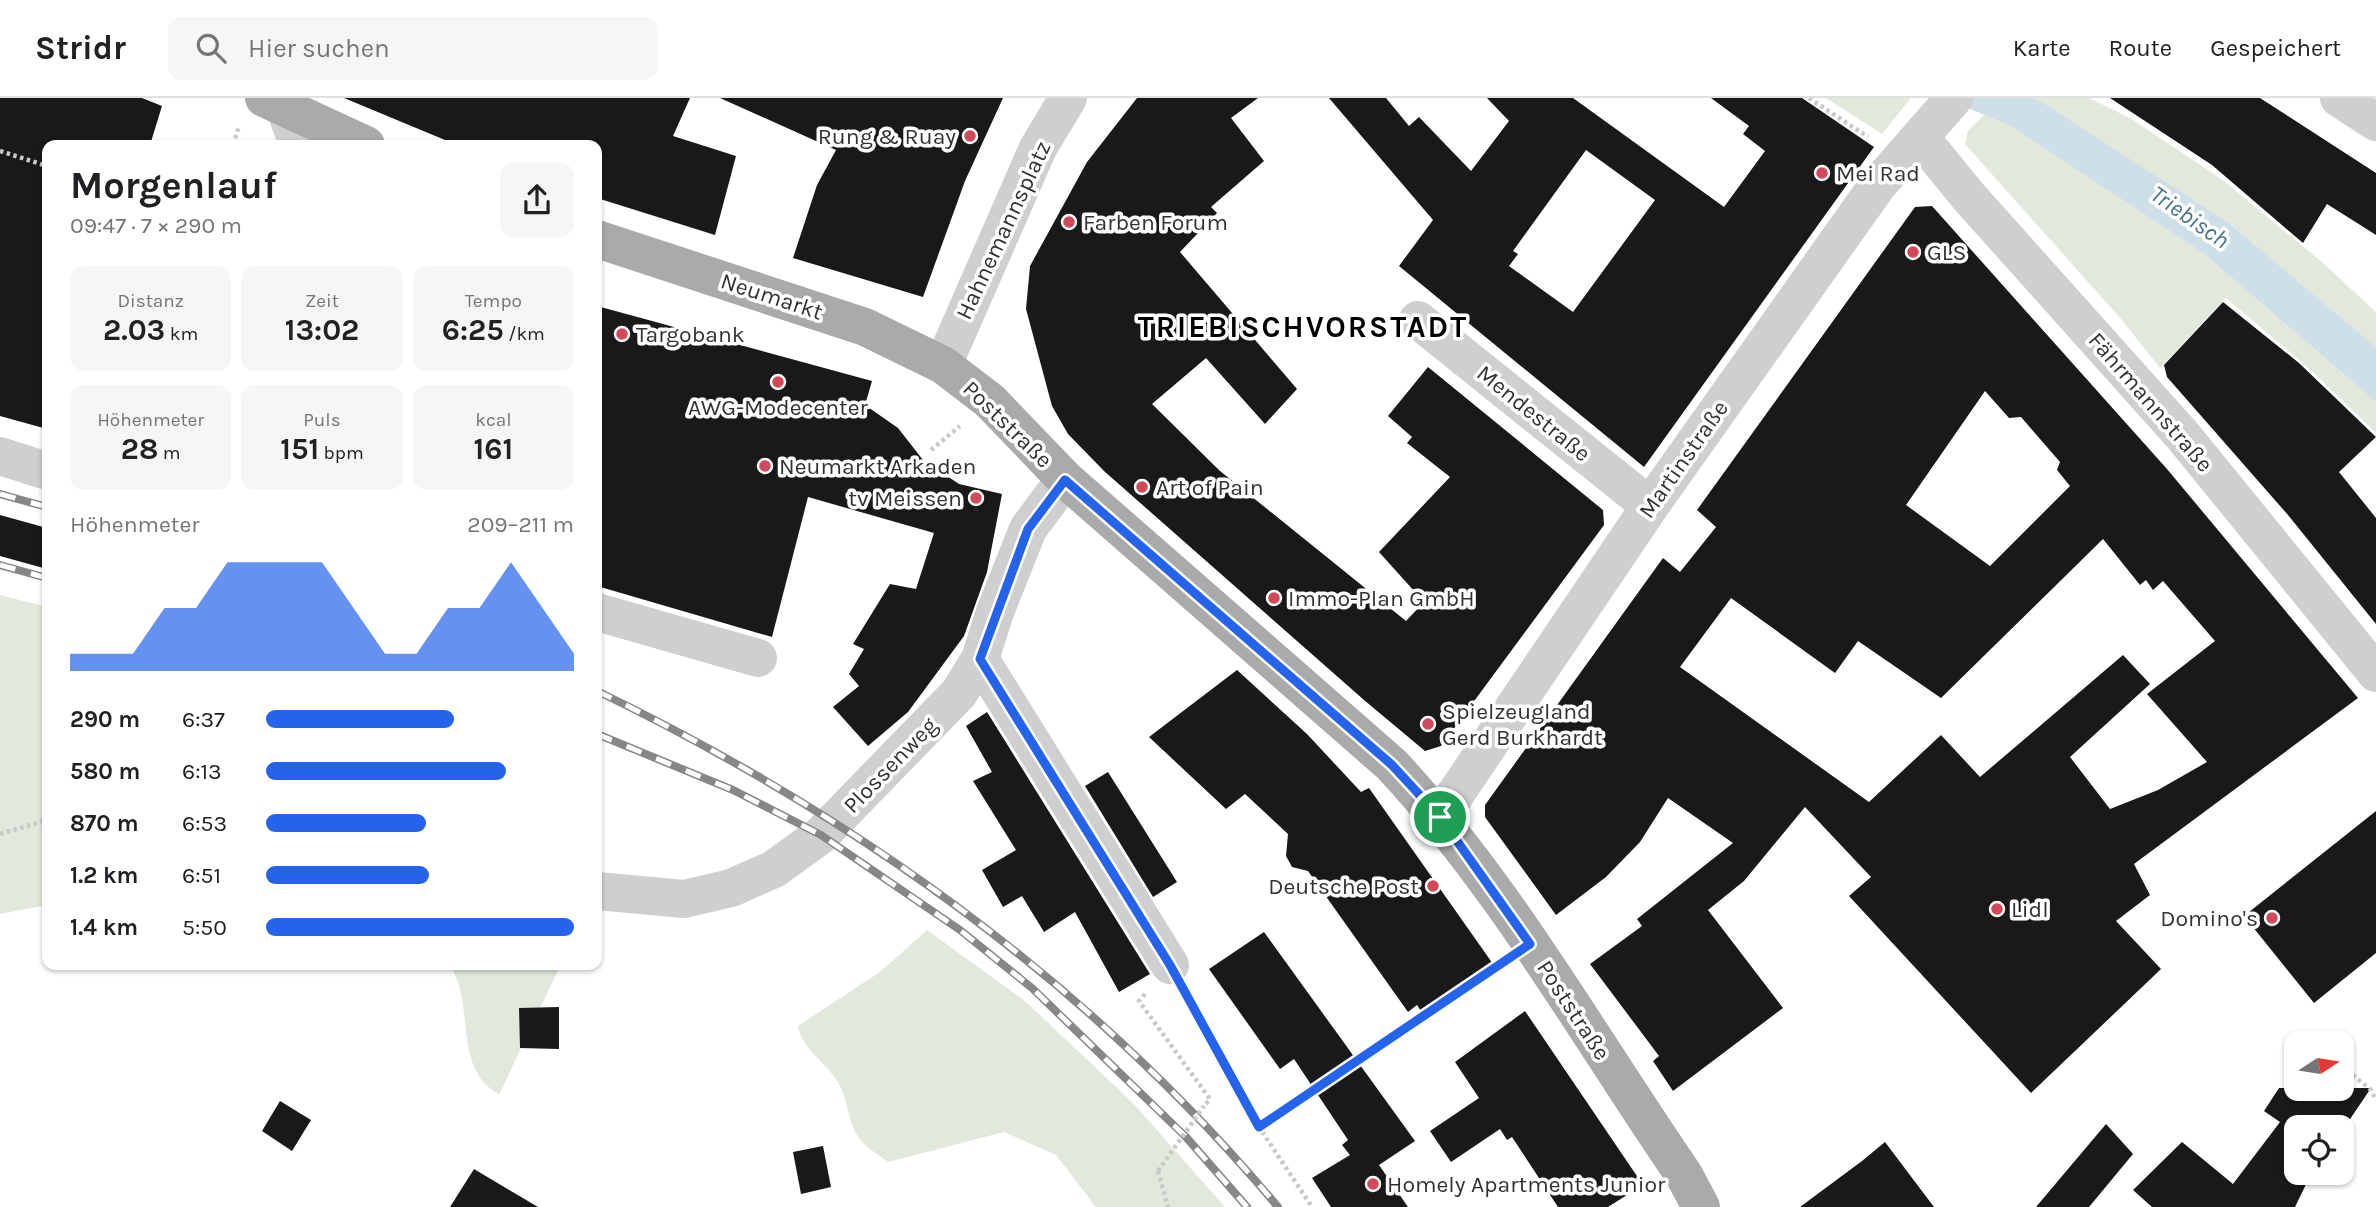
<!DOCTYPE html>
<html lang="de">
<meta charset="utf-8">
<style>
:root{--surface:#fff;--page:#f6f6f6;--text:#202124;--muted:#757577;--line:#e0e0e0;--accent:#2563eb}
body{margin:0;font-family:Karla,sans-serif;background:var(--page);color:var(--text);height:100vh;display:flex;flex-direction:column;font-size:26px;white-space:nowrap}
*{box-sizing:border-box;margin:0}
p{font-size:23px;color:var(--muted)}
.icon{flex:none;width:38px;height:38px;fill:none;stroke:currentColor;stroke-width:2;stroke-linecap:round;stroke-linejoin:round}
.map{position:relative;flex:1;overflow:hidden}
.side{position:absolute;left:42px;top:42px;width:560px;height:830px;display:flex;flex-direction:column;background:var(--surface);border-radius:14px;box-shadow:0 2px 5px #0004}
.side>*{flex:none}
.needle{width:46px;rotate:78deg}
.controls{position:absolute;left:2284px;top:933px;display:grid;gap:14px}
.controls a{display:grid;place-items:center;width:70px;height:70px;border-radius:14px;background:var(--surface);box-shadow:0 2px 5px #0004;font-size:35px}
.pin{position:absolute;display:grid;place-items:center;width:60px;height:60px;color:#fff;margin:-30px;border:4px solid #fff;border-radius:50%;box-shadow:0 2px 7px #0007}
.round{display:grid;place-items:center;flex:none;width:74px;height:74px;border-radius:14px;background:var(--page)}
.head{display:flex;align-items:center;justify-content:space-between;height:119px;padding:0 28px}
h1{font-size:38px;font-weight:700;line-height:52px}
.figures{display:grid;grid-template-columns:repeat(3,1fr);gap:10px;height:119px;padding:7px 28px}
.figures div{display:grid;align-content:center;border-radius:14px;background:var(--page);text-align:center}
.figures b{font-size:30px;font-weight:700}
.figures small{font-size:19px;font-weight:400}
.figures p{font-size:19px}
.chart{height:196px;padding:14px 28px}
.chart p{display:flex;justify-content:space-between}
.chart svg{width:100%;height:126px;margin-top:7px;fill:var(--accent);opacity:.7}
ul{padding:0 28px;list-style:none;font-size:23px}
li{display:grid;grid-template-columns:112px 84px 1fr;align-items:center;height:52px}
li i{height:18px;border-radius:9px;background:var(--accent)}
header{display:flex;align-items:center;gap:42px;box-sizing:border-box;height:98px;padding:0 35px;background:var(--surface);border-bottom:2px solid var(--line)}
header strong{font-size:33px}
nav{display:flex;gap:38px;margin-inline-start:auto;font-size:24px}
.search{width:490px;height:63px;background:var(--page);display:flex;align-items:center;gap:18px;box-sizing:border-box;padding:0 24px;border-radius:14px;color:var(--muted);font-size:26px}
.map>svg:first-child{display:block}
</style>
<header>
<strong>Stridr</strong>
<div class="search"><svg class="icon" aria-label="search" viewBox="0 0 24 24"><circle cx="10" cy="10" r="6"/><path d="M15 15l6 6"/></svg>Hier suchen</div>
<nav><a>Karte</a><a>Route</a><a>Gespeichert</a></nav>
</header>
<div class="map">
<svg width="2376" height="1109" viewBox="0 0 2376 1109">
<rect width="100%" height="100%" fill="#fff"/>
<!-- green -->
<g fill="#e2e8dc">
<polygon points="1826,0 1911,0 1882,36"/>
<polygon points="2033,0 2089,0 2130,20 2220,80 2322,164 2376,214 2376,249 2229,125"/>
<polygon points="1984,17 2012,29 2203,155 2376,304 2376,335 2311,272 2226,200 2160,270 2121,221 1965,46 1968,33"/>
<polygon points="0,497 47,509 47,807 0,816"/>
<path d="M927,832L1025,903L1133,1005L1225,1109H1096L1056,1057L1004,1034L888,1064C879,1057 865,1049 859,1040C846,1021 849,999 835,980C823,962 802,950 798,928L880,874Z"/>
<path d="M449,866H561L499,997C493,992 483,986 479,978C458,944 472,900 449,866Z"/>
</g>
<!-- water -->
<polygon fill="#cedfe8" points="1945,0 2033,0 2043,5 2229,125 2376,249 2376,304 2203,155 2012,29"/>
<!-- building -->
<g fill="#191919" fill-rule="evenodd">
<polygon points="0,0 142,0 162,8 150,47 47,47 47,331 0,318"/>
<polygon points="344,0 690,0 673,38 736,58 715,137 597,100 597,47 457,47"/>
<polygon points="720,0 1003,0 965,83 923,199 793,160 817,87 836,52"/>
<polygon points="1137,0 1258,0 1231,20 1264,63 1211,109 1217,115 1180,154 1297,291 1265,326 1206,260 1152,306 1220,373 1406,523 1424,504 1379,454 1450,379 1407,345 1412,339 1388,318 1428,269 1603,412 1604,427 1441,648 1425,653 1364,602 1104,373 1068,336 1052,308 1026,211 1030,168 1087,64"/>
<path d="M1329,0H1386L1409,28L1419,19L1471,73L1509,23L1487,0H1573L1724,109L1765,53L1743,36L1749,28L1711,0H1802L1874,49L1644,369L1399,168L1433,122ZM1586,52L1655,102L1573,214L1509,168L1518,156L1513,153Z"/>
<polygon points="2110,0 2260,0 2376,75 2376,137 2327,106 2303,145 2212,67"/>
<path d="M1932,108L2167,371L2358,600L2134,766L2150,797L2116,823L2161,871L2031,995L1849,798L1871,779L1805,709L1744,783L1708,812L1783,910L1673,993L1653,963L1659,958L1590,866L1642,828L1637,821L1733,745L1668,700L1640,744L1606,779L1556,817L1485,719V707L1663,460L1680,474L1716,429L1697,412L1915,109ZM1985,293L2009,320L2021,319L2060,364L2057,372L2070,388L1990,468L1906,407ZM2103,441L2140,487L2146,482L2153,492L2163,483L2215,543L2147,596L2207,664L2158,692L2110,711L2070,659L2150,586L2123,557L1980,679L1941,637L1869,704L1680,569L1731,500L1835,575L1858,543L1941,600Z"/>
<polygon points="2223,204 2299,265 2376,339 2339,374 2376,420 2376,526 2288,417 2167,279 2164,267"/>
<polygon points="597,208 872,283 865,307 898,330 923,362 959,386 1002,396 987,474 964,538 908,614 868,648 833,609 859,588 849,576 864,551 853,546 890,486 916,491 934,435 808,399 772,539 597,488"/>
<polygon points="0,417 47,430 47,471 0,458"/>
<polygon points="1237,572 1307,636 1361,694 1369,690 1493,866 1425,919 1417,907 1408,914 1308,773 1292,769 1286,758 1288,736 1245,696 1226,711 1149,639"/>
<polygon points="987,614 1150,876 1119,894 1075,814 1044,834 1022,798 1003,809 982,772 1016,752 973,683 992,674 966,628"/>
<polygon points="1108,674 1177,784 1153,799 1085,688"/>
<polygon points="2376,713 2376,855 2314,905 2244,818"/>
<polygon points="1264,834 1415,1043 1379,1067 1408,1109 1331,1109 1312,1080 1350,1057 1342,1047 1348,1042 1294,961 1280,971 1209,871"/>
<polygon points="559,909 559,951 520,950 519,910"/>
<polygon points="1525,913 1643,1087 1608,1109 1558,1109 1512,1039 1507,1042 1500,1031 1451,1064 1430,1033 1479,1000 1455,964"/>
<polygon points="2279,990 2371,990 2342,1033 2342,1029 2296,1029 2296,1074 2312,1074 2295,1109 2152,1109 2133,1092 2182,1044 2233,1086 2280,1024 2264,1013"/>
<polygon points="280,1003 311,1022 292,1053 262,1033"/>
<polygon points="2106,1026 2133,1056 2089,1109 2036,1109"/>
<polygon points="1885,1044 1934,1109 1800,1109 1862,1063"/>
<polygon points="823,1048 831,1089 801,1096 793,1054"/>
<polygon points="474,1071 538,1109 450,1109"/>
</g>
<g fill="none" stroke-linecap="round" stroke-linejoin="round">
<!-- path -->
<g stroke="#c9c9c9" stroke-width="4.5" stroke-dasharray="3.5 3.5" stroke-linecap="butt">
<polyline points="1809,0 1868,39"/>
<polyline points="233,47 239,28"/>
<polyline points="0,53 47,68"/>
<polyline points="931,352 960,328"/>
<polyline points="0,736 47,722"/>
<polyline points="1145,896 1139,903 1210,1001 1204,1008"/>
<polyline points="1188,899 1259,1029 1312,1109"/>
<polyline points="2285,954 2296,953"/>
<polyline points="2342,968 2371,992 2376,1002"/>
<polyline points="1259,1029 1499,866"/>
<polyline points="1158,1073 1168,1109"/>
</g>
<!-- minor -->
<g stroke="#cfcfcf" stroke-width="38">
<polyline points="2339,0 2376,24"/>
<polyline points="285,10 298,47"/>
<polyline points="1920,39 1969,99 2183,338 2376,575"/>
<polyline points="1418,222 1650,408"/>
<polyline points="943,267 1038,50 1068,0"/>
<polyline points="0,358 47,373"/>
<polyline points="597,514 758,560"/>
<polyline points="980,561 1170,867"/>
<polyline points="1440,719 1650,408 1877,88 1954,0"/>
<polyline points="597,793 684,801 731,790 774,771 821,737 959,595 980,561 995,514 1028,431 1065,381"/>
</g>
<!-- major -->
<g stroke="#aaa" stroke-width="38">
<polyline points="264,0 366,47"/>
<path d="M597,141L865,229L943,267L990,303L1065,381L1392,667C1506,790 1589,939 1684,1077L1701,1109"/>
</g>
<defs>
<g id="rail">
<polyline points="0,396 47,409"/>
<polyline points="0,467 47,480"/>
<path d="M597,593C858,719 1091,886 1278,1109"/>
<polyline points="597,636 733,692 821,737 960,832 1032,890 1186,1039 1247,1109"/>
</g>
</defs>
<!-- rail casing -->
<use href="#rail" stroke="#878787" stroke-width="8"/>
<!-- rail -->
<use href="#rail" stroke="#fff" stroke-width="5" stroke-dasharray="16" stroke-linecap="butt"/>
<!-- path-bridge -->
<polyline stroke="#c9c9c9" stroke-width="4.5" stroke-dasharray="3.5 3.5" stroke-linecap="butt" points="1158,1073 1204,1008"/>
</g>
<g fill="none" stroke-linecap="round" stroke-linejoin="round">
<defs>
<polygon id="route" points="1065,382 1392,667 1440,719 1530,846 1259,1029 1170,867 980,561 1028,431"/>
</defs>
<!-- route casing -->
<use href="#route" stroke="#fff" stroke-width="14"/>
<!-- route -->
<use href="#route" stroke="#2563eb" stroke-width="9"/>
</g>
<!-- markers -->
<g fill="#d24a5a" stroke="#fff" stroke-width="2.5">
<circle cx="970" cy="38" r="7"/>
<circle cx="1822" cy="75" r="7"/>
<circle cx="1069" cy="124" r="7"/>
<circle cx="1913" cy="154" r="7"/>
<circle cx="622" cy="236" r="7"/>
<circle cx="778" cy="284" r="7"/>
<circle cx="765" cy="368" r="7"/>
<circle cx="1142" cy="389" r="7"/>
<circle cx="976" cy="400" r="7"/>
<circle cx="1274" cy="500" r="7"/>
<circle cx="1428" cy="626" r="7"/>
<circle cx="1433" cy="788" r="7"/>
<circle cx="1997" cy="811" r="7"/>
<circle cx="2272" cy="820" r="7"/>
<circle cx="1373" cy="1086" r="7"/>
</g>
<g text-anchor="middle" stroke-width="7" stroke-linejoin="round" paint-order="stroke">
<!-- poi labels -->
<g font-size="23" fill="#323232" stroke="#fff" text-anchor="start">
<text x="956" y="46" text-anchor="end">Rung &amp; Ruay</text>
<text x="1836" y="83">Mei Rad</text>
<text x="1083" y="132">Farben Forum</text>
<text x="1927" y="162">GLS</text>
<text x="636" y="244">Targobank</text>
<text x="778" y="317" text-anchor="middle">AWG-Modecenter</text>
<text x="779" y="376">Neumarkt Arkaden</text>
<text x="1156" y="397">Art of Pain</text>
<text x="962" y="408" text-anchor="end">tv Meissen</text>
<text x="1288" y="508">Immo-Plan GmbH</text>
<text x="1442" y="621">Spielzeugland<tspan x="1442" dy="26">Gerd Burkhardt</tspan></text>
<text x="1419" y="796" text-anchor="end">Deutsche Post</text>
<text x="2011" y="819">Lidl</text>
<text x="2258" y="828" text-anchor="end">Domino's</text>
<text x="1387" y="1094">Homely Apartments Junior</text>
</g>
<!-- street labels -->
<g font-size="23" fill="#323232" stroke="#fff">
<text transform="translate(1003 132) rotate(-65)" y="8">Hahnemannsplatz</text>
<text transform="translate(772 198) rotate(18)" y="8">Neumarkt</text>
<text transform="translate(2151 304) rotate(49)" y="8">Fährmannstraße</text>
<text transform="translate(1534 315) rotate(39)" y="8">Mendestraße</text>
<text transform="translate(1008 326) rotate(44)" y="8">Poststraße</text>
<text transform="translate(1683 361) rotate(-55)" y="8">Martinstraße</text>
<text transform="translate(890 667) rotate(-46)" y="8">Plossenweg</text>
<text transform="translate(1574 912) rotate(57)" y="8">Poststraße</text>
</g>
<!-- water labels -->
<g font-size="24" font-style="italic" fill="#48748c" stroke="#fff">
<text transform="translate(2190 119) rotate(35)" y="8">Triebisch</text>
</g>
<!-- district labels -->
<g font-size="30" font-weight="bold" letter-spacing="2" fill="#000" stroke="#fff">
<text x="1303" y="239">TRIEBISCHVORSTADT</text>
</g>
</g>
</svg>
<div class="controls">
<a><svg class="needle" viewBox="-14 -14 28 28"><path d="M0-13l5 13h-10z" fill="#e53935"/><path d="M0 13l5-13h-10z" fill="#757577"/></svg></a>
<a><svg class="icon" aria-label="locate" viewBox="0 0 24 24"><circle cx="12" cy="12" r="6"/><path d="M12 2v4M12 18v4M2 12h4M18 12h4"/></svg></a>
</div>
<div class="pin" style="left:1440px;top:719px;background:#1e9e55"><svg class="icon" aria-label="arrive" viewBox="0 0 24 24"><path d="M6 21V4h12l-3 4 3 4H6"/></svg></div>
<section class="side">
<div class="head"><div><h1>Morgenlauf</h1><p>09:47 · 7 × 290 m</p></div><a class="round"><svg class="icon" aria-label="share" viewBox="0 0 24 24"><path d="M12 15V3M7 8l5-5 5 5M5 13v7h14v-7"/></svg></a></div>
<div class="figures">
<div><p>Distanz</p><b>2.03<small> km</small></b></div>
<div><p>Zeit</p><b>13:02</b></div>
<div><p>Tempo</p><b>6:25<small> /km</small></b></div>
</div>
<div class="figures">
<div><p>Höhenmeter</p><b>28<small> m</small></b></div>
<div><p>Puls</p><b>151<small> bpm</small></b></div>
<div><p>kcal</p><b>161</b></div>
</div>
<div class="chart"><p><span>Höhenmeter</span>209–211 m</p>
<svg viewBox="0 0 160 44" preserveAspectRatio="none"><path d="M0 44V38L10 38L20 38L30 22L40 22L50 6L60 6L70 6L80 6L90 22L100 38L110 38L120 22L130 22L140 6L150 22L160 38V44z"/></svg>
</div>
<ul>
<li><b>290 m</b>6:37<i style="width:61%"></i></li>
<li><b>580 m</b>6:13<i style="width:78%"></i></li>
<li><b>870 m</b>6:53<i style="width:52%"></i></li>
<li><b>1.2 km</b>6:51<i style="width:53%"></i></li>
<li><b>1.4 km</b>5:50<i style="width:100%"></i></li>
</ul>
</section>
</div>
